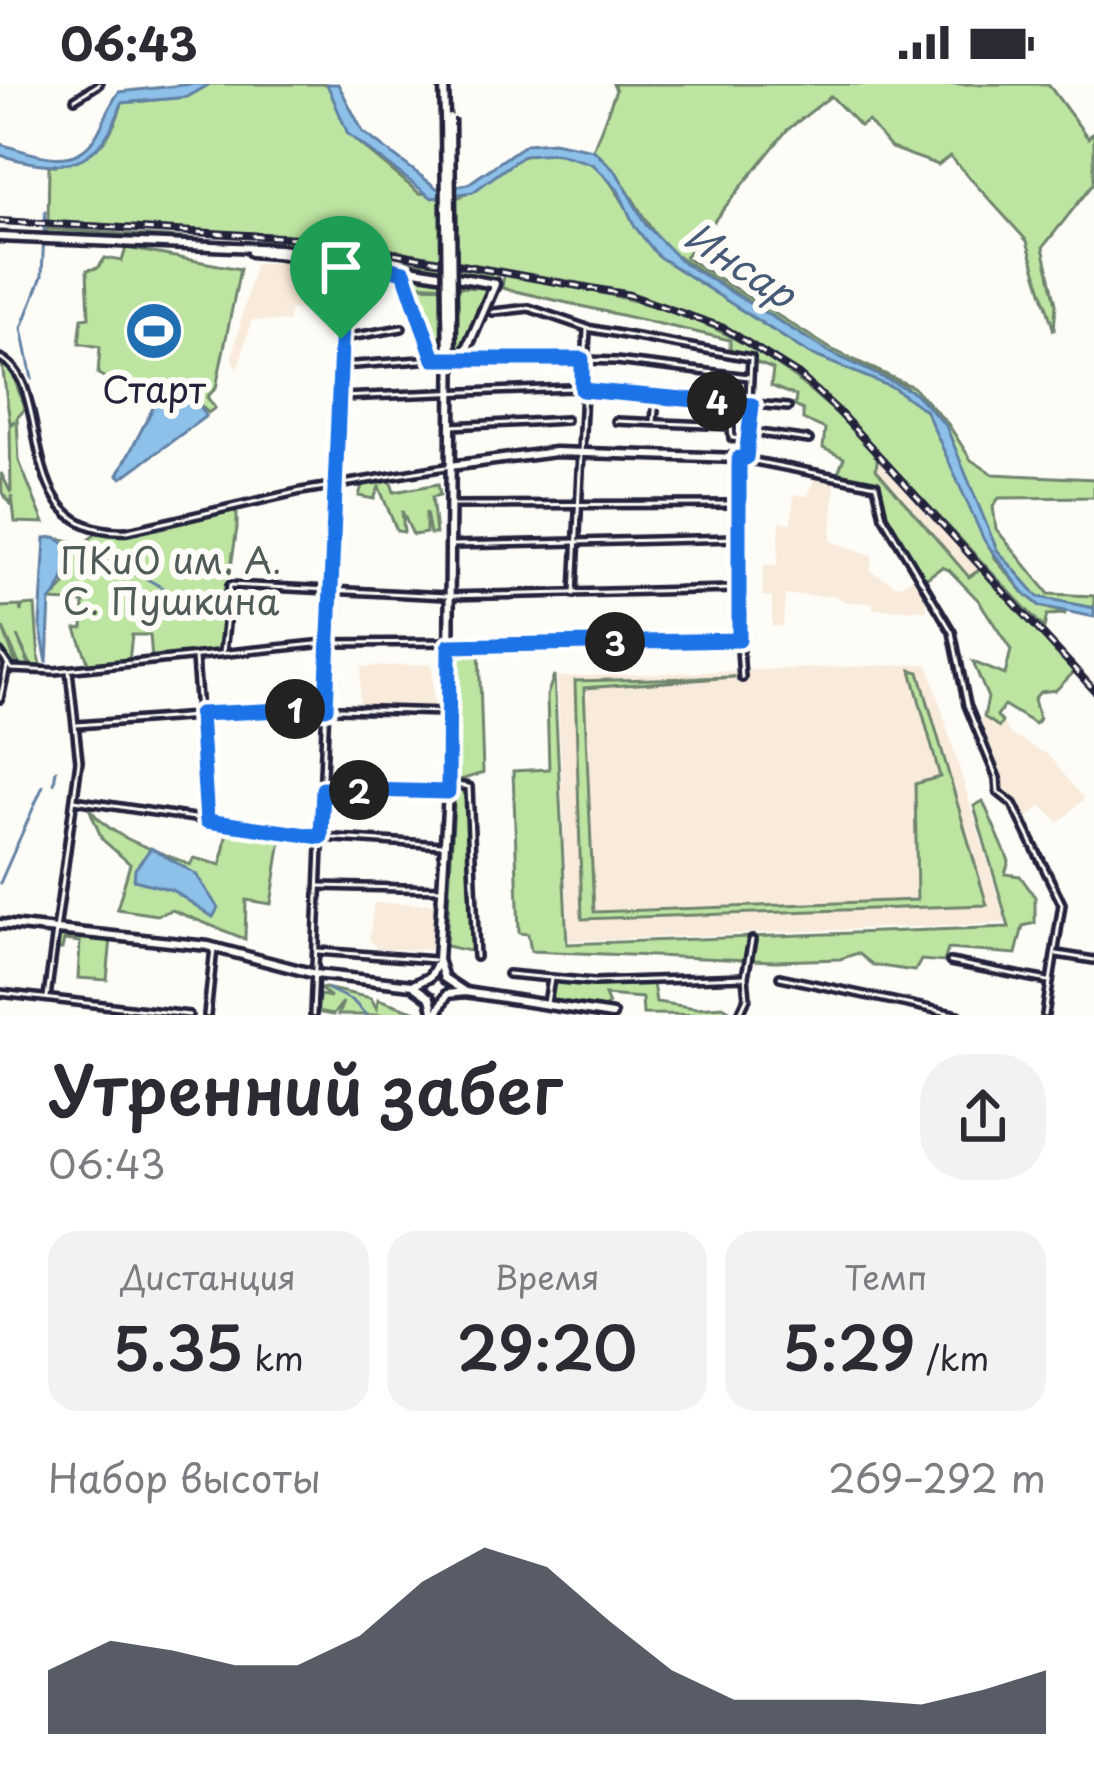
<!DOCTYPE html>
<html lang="ru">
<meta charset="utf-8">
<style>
:root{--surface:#fff;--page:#f2f2f3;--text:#2b2b33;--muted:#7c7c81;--accent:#111827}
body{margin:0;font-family:"Playpen Sans",sans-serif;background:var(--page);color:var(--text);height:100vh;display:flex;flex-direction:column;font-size:45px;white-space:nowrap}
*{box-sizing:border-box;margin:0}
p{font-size:39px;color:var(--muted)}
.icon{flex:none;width:66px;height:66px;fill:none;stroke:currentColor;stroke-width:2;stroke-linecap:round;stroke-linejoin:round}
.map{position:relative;height:931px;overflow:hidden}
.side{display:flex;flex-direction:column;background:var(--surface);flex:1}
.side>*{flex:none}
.pin{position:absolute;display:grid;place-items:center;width:102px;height:102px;color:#fff;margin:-123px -51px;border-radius:50% 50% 50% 0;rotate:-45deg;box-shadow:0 0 12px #0007}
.pin .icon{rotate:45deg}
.km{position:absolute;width:60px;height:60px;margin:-30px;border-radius:50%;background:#222;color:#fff;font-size:33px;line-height:60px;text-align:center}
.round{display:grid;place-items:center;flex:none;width:126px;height:126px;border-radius:48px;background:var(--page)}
.overview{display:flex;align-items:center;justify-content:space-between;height:204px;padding:0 48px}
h1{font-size:66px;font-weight:600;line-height:90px}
.metrics{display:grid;grid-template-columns:repeat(3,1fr);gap:18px;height:204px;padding:12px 48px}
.metrics div{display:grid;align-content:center;border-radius:30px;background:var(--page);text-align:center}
.metrics b{font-size:60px;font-weight:600}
.metrics small{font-size:33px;font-weight:400}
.metrics p{font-size:33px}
.chart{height:336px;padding:24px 48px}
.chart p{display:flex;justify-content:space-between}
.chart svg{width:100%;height:216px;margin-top:12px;fill:var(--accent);opacity:.7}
.status{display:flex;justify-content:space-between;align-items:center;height:84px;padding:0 60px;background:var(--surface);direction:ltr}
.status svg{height:33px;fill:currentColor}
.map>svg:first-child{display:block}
</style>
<div class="status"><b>06:43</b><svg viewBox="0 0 49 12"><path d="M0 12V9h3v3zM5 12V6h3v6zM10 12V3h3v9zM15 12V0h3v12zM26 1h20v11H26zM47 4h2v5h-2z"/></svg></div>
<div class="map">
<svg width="1094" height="931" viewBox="0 0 1094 931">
<rect width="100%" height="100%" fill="#fdfcf7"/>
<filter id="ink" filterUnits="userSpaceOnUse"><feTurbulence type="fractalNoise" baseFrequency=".00833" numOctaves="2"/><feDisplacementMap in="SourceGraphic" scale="24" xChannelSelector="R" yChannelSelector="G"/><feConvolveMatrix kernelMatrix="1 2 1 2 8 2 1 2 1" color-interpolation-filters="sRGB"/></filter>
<g filter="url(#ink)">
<!-- built -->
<g fill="#f8ebdb">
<polygon points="48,137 338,156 629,208 719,239 780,274 840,325 1094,599 1094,609 982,484 970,493 876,384 878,370 837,328 777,277 718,243 628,213 315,157 48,141"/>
<polygon points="281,178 319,181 309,226 290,225 289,238 252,236 237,287 232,273 255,180"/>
<polygon points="816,390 835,395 831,457 872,471 871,487 897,502 914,493 926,509 927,526 873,525 873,519 845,518 836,512 785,511 783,542 772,543 772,513 762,512 764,481 777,481 780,438 791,439 794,411 808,412"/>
<polygon points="432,580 434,623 359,620 361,583"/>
<polygon points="928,580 1006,839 569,857 557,593"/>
<polygon points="984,633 991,641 1002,638 1011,651 1048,671 1084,715 1059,739 1041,722 1019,741 1012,722 996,710 972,643"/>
<polygon points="374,819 437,820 432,866 377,865 369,855"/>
</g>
<!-- green -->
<g fill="#bde5a1" stroke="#70846e" stroke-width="3">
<path d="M210,0H327L355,56L419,109L460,113L512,76L538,68L578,72L603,87L658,172L808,269L894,304L926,327L996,476L1024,509L1040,522L1066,530L1047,531L1044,544L819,305L719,239L629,208L338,156L48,137L49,82C90,77 111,60 122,19L187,13Z"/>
<path d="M613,0H1048L1088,54L1094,48V99L1043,163L1056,220L1054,247L1027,157L950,72L938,81L891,64L868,37L860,42L831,12L787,46L685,173L831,265L913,303L948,340L971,376L993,390L1094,395V413L999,414L993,422L996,445L1049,510L1094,512V524L1038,513L997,466L931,324L902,300L829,268L666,165C639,133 627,93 593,66L616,6Z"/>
<polygon points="47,145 241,158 289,156 499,190 498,197 296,164 46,150"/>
<polygon points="126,164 240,185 216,304 207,313 215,324 208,329 193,313 153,319 98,290 100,263 79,259 82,234 89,233 87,186 98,184 105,174 122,177"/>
<path d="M504,190C683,223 747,236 878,370L876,385L969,493L982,484L1075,587L1056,606L1040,608L1034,615L1039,635L1035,640L1004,621L997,632L1002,638L999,643L984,633L988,614L973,578L1005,591L1011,566L979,517L949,486L942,483L924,496L926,508L882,432L875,402L836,394L844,374L823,364L825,345L803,335V326L795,322L796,312L771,302L773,285L730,268V256L502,204Z"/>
<polygon points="417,191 491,204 462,268 455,265 455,222 443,222 440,271 412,202 487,204 411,200"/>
<polygon points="2,280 12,288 25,325 17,334 19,377 44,439 15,438 12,412 11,420 2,409 1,389 11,409 10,341 15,337 10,339"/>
<polygon points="390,396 394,408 438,400 440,411 432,413 436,450 430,450 426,428 426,449 413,451 402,427 404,448 397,447 379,403 374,415 359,412 362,401"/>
<polygon points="232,426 237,429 237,444 218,568 152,575 150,551 132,551 129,577 89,581 76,545 83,544 84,519 50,517 65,501 62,455 83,460 97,449 130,450"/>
<polygon points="35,521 39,577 45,585 33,585 17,552 31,585 21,584 3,544 17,583 12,583 0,566 0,523 20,522 21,528 22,522"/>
<polygon points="479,564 483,689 451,699 452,673 457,672 457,567"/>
<polygon points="911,586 919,588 987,821 582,835 575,597 735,593 584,604 594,828 917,816 915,700 940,693"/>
<polygon points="554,591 567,860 1009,843 974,722 983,717 1009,777 1005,790 1020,792 1035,813 1035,839 1023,842 1016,870 948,865 944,878 921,876 915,887 873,881 858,869 840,875 775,877 531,867 528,850 519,849 513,687 549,685 547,612"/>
<polygon points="466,702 473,865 469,867 446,862 455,704"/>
<path d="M89,724C115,758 152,763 190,781L194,774L221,781L227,747L281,756L271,820L246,816L245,855L172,826L157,831L117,825L130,780L102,755Z"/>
<polygon points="57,848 111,854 107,896 78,894 80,858 64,856 62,865 55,865"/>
<polygon points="553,898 653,900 656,918 696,924 723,922 737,931 643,930 642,914 605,911 609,920 604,924 550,916"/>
<polygon points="325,904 371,914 377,925 378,915 425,931 338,931 343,918 333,931 316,928 320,911 331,913 320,905"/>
</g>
<!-- water -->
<g fill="#8dc1ea" stroke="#6281a4" stroke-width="3">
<path d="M192,0H210L187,13L122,19C100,87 60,89 0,71V60C27,67 68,87 91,59C104,44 107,23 119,8Z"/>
<polygon points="327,0 338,0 363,48 438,105 468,100 526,60 553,58 593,66 617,89 646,141 682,178 829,268 915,309 946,342 997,466 1038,513 1094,524 1094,533 1040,522 1024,509 984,456 926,327 894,304 808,269 658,172 635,143 618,106 593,80 556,69 524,71 473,108 432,114 348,50"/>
<polygon points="196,315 206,332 122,394 118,391 155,320"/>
<path d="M56,453L67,462C67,486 66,499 50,517L47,579L40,541L45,454Z"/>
<polygon points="151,764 196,790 218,824 213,833 172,806 134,796 135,785"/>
</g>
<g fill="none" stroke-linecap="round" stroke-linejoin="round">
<!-- stream -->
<g stroke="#6281a4" stroke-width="3">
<polyline points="32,295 22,244 42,192 45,127"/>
<polyline points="109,482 115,488 134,490"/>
<polyline points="138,490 163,504"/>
<polyline points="177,512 196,520"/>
<polyline points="54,699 56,686"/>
<polyline points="0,799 43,702"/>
<polyline points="328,905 353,917 366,931"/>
</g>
<defs>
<g id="minor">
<polyline points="75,15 99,0"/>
<polyline points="493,228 529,224 587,244 751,274 746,373"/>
<polyline points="343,254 402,244"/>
<polyline points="466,272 616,277 749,293"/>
<path d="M0,274C58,300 6,453 128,447L301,407L446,383"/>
<polyline points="342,282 433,275"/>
<polyline points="340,313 570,304 788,323"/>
<polyline points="616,337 731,342 732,354 747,356"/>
<polyline points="654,338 656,314"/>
<polyline points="451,342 566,336"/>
<polyline points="752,348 809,356"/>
<polyline points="454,421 738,420"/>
<polyline points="454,461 737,454"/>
<polyline points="574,510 587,246"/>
<polyline points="0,569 11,585 55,587 325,559 737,556"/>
<polyline points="223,569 230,501 446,512 734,505"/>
<polyline points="195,574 207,737"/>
<polyline points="742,594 736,505 739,374 876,401 883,432 952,548 967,621 997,694 998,708 1013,720 1062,820 1045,931"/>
<polyline points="0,615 7,582"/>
<polyline points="77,641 304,624 446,628"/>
<polyline points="450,700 469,703 476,873"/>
<polyline points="325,705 447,708"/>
<polyline points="74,716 321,753 442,761"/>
<polyline points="320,802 443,805"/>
<polyline points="318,867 434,876"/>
<polyline points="1057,870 1094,876"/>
<polyline points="950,878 1048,897"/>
<polyline points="508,890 594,898 745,893 747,914 739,931"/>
<polyline points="745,892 752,856"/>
<polyline points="780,893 959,931"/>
<polyline points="0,909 189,931"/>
<polyline points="47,913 79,677 69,587"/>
<polyline points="547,919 551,895"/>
<polyline points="207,931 214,864"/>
<polyline points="313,931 344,188 335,176"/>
</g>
<g id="tertiary">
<path d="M0,153L279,165C351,174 423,187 495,200L464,271L434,275L403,184"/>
<polyline points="251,168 321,174"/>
<polyline points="450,382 555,368 739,374"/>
</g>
<g id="secondary">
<polyline points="444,0 445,34"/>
<polyline points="447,227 448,270"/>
<polyline points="452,227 448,708 438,876 444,894 465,908"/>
<polyline points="0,840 208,862 315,890 412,901 430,914 434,931"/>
<polyline points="413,901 430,893 437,880"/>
<polyline points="437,929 447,910 465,908 612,931"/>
</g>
</defs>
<!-- minor casing -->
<use href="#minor" stroke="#22223b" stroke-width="12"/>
<!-- tertiary casing -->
<use href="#tertiary" stroke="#22223b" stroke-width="15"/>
<!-- secondary casing -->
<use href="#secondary" stroke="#22223b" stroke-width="15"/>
<!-- minor -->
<use href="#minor" stroke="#fdfcf7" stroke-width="3"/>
<!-- tertiary -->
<use href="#tertiary" stroke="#fdfcf7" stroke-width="6"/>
<!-- secondary -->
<use href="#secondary" stroke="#fdfcf7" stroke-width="6"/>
<defs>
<polyline id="rail" points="0,137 315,155 629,211 724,244 799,291 838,327 1094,606"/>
</defs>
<!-- rail casing -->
<use href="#rail" stroke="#22223b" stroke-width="8"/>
<!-- rail -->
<use href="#rail" stroke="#fdfcf7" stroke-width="3" stroke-dasharray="9" stroke-linecap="butt"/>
<defs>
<g id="secondary-bridge">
<polyline points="445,34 447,227"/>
<polyline points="450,34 452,227"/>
</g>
</defs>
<!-- secondary-bridge casing -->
<use href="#secondary-bridge" stroke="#22223b" stroke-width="15" stroke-linecap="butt"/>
<!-- secondary-bridge -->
<use href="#secondary-bridge" stroke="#fdfcf7" stroke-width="6"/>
</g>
</g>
<g fill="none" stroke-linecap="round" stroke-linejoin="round" filter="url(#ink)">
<defs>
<polygon id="route" points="356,177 404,188 434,275 582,275 582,306 752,321 746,374 739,374 739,556 449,562 448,708 323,705 321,753 207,737 200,630 326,624 344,188"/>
</defs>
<!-- route casing -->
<use href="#route" stroke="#fff" stroke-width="24"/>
<!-- route -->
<use href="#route" stroke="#1a73e8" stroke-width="15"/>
</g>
<!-- icons -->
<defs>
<symbol id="stadium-disc" viewBox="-11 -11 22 22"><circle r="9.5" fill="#1f6fb2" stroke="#fdfcf7"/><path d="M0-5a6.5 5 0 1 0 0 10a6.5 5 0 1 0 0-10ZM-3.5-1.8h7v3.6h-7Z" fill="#fff"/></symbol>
</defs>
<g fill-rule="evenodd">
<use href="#stadium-disc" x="121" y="214" width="66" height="66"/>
</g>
<g text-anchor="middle" stroke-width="12" stroke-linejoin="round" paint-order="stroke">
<!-- poi labels -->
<g font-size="36" fill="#22223b" stroke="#fdfcf7">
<text x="154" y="319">Старт</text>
</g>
<!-- park labels -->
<g font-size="36" fill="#505c5a" stroke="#fdfcf7">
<text x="171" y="490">ПКиО им. А.<tspan x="171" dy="41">С. Пушкина</tspan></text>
</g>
<!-- water labels -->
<g font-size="39" font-style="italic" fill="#475a78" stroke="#fdfcf7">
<text transform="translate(740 181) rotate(33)" y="14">Инсар</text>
</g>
</g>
</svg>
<div class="pin" style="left:341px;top:255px;background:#1e9e55"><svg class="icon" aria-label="arrive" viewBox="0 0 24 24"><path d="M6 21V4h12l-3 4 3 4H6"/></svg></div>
<b class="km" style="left:295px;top:625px">1</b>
<b class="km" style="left:359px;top:706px">2</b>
<b class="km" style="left:615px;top:558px">3</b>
<b class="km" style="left:717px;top:317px">4</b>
</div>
<section class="side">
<div class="overview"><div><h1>Утренний забег</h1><p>06:43</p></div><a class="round"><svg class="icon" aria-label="share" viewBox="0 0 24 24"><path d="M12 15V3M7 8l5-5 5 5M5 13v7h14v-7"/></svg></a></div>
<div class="metrics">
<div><p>Дистанция</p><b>5.35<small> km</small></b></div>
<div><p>Время</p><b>29:20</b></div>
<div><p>Темп</p><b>5:29<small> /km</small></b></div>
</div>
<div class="chart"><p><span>Набор высоты</span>269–292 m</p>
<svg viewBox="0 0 160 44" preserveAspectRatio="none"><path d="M0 44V31L10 25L20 27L30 30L40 30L50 24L60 13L70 6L80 10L90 21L100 31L110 37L120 37L130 37L140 38L150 35L160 31V44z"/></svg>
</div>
</section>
